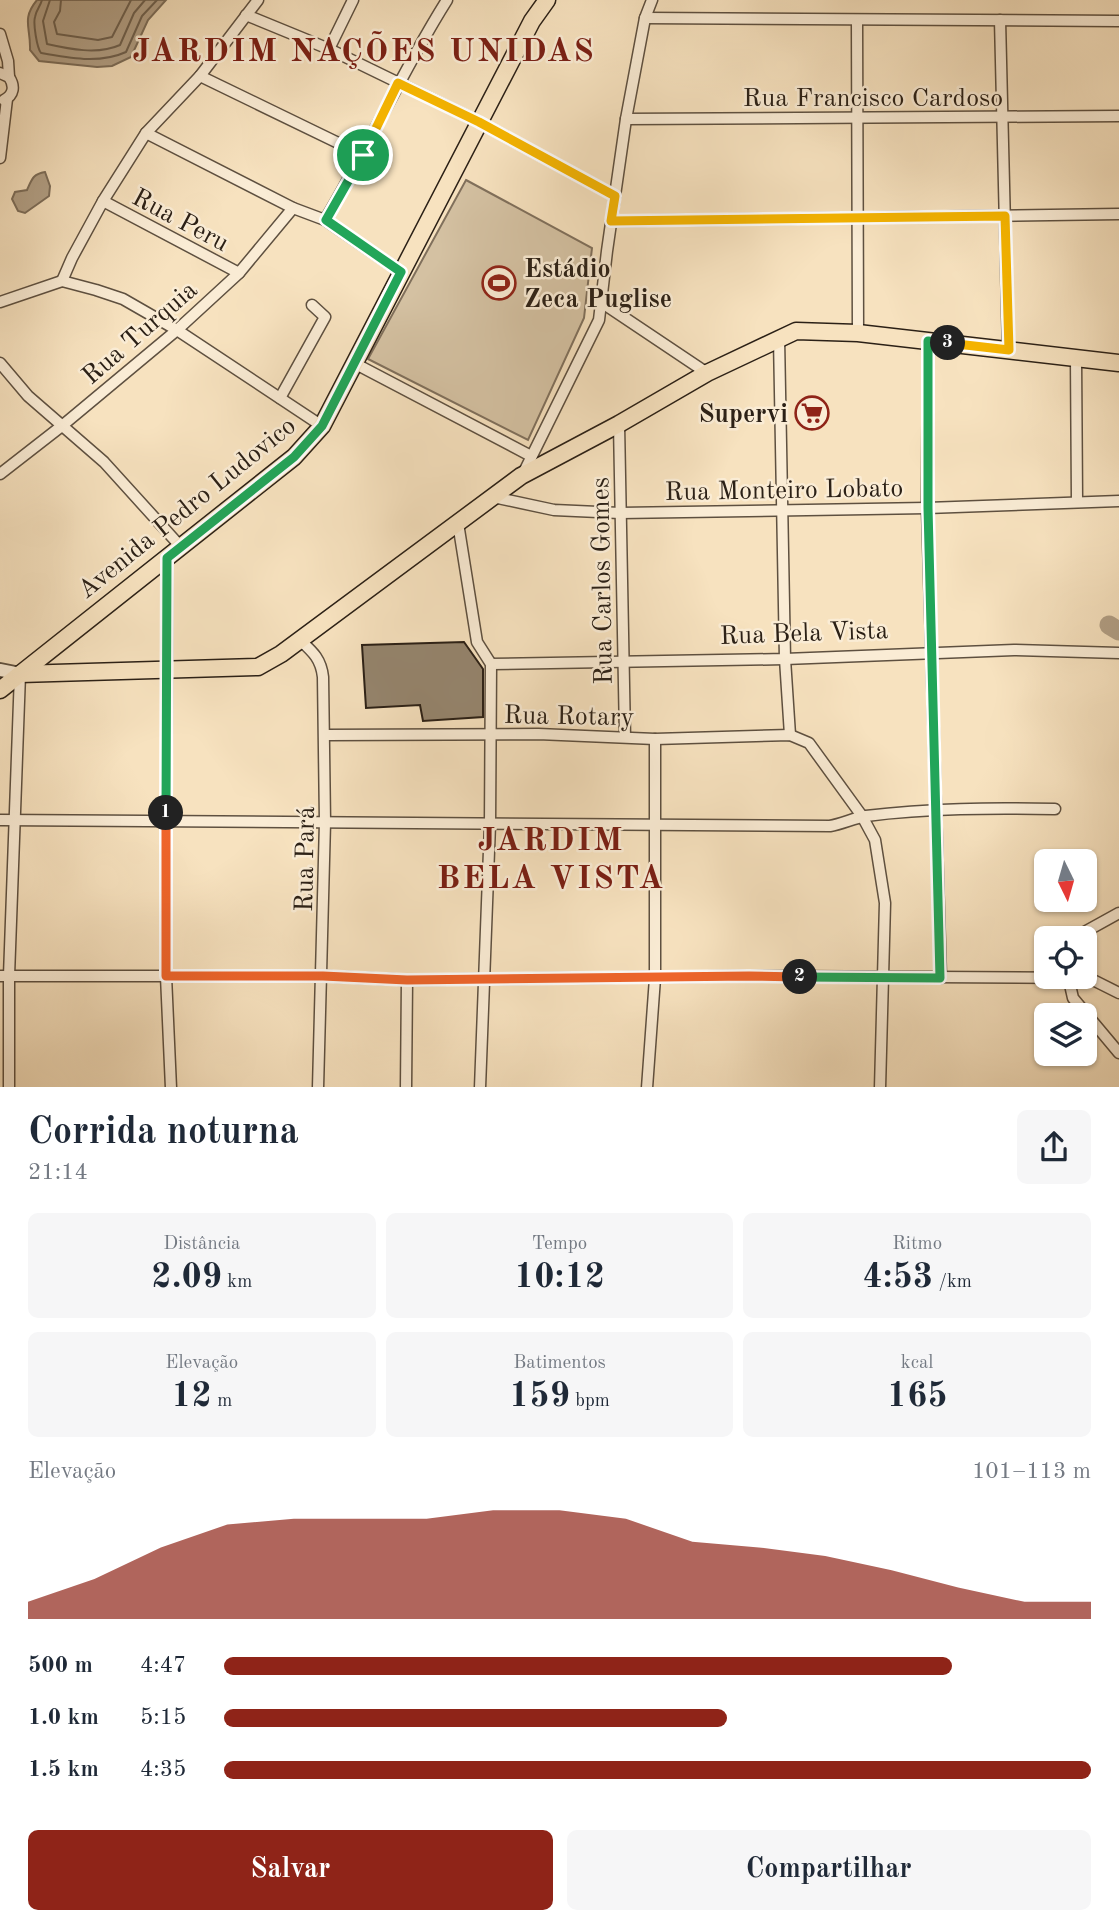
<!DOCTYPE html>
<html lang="pt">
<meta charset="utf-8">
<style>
:root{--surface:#fff;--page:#f6f6f7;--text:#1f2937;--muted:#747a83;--accent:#8f2418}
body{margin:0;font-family:"Old Standard TT",serif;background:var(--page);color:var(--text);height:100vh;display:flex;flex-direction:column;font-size:26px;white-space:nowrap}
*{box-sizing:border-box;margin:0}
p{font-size:23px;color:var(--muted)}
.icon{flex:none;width:38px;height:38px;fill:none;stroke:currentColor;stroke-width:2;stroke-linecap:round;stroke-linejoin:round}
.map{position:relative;height:1087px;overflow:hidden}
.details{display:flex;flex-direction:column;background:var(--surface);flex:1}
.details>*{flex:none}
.needle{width:46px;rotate:175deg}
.buttons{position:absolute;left:1034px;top:849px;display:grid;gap:14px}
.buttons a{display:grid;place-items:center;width:63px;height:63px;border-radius:10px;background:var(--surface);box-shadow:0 2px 5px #0004;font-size:35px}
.pin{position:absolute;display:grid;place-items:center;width:60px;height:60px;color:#fff;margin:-30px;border:4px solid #fff;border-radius:50%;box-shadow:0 2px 7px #0007}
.km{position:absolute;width:35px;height:35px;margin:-18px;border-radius:50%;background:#222;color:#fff;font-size:19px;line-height:35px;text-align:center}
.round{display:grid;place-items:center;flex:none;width:74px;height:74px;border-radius:10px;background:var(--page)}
.overview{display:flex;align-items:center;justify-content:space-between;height:119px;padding:0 28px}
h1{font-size:38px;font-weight:600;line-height:52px}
.figures{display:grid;grid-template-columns:repeat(3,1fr);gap:10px;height:119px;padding:7px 28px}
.figures div{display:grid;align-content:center;border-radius:10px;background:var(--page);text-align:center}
.figures b{font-size:35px;font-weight:600}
.figures small{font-size:19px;font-weight:400}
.figures p{font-size:19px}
.chart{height:196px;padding:14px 28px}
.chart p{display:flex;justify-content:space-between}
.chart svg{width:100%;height:126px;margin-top:7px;fill:var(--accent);opacity:.7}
.action{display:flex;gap:14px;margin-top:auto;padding:14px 28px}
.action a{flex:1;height:80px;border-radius:10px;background:var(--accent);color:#fff;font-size:28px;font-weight:600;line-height:80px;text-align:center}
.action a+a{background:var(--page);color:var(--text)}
ul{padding:0 28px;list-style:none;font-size:23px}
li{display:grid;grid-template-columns:112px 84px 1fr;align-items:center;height:52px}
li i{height:18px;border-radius:9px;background:var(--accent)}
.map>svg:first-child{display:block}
</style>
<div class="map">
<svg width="1119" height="1088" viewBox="0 0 1119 1088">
<rect width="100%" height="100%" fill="#f7e2bf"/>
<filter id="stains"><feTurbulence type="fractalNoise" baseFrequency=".00286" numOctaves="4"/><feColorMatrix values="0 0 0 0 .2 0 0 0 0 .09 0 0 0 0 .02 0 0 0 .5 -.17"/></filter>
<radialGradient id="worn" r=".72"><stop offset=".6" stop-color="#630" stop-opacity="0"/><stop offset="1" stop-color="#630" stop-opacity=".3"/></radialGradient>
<!-- green -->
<polygon fill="#d4c1a2" stroke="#80705c" stroke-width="2" points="466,180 592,248 584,318 528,440 368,359"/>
<!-- water -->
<g fill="#b2a086" stroke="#7c6d59" stroke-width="2">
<path d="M37,0H166L148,20L131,57L112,66L97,67L39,61L30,50C31,28 21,19 37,0Z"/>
<path d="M45,172L50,186L49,196L25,213L18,211L12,199L15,192L27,190C32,179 33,174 45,172Z"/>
</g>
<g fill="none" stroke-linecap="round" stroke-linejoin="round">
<!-- shore -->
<g stroke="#6e604e" stroke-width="2">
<path d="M42,0C40,7 36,10 35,17C33,24 37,48 41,53C68,58 100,64 126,52L142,16L157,0"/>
<path d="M50,0L43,21L47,44C69,49 98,55 120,45L134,13L145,0"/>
<polyline points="61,0 60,11 54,22 57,34 98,40 112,37 131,0"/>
</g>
<!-- river -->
<polyline stroke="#b2a086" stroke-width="19" points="1109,625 1119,631"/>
</g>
<!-- building -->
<polygon fill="#95856e" stroke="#2b2016" stroke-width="2" points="464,642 483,669 483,717 423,721 420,705 366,708 362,645"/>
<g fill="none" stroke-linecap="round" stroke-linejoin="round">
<defs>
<g id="minor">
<polyline points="246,15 329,49 479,122 615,196"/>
<polyline points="645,18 1119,21"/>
<polyline points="857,20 858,333"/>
<polyline points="1000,20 1008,350"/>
<polyline points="0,34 8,61 9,77"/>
<polyline points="329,49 353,0"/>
<path d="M0,73L9,77C15,86 14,95 4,100"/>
<polyline points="200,76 363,155"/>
<polyline points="626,119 1119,116"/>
<polyline points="146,133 293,208 325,220 401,272"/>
<polyline points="0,158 7,99"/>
<polyline points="103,201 239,273"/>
<path d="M325,220C368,148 402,71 447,0"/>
<polyline points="611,221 1119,214"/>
<polyline points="62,281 72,258 103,201 146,133 200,76 258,0"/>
<polyline points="0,302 62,281 96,290 123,299 177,330 322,426"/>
<polyline points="601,302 707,373"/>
<polyline points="779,338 785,659 790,735"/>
<polyline points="928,341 927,508 941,978"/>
<polyline points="1076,358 1077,501"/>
<polyline points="0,363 28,396 104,462 181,547"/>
<polyline points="354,363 531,456"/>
<polyline points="280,398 325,317 312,305"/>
<polyline points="619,424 625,737"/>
<polyline points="0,474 63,425 177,330 239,273 293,208"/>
<polyline points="523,474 599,320 607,251 626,119 645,18 652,0"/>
<polyline points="493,497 554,510 620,513 927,508 1119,501"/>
<polyline points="458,523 477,642 491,664 490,824 480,1088"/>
<polyline points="167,558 166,976 171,1088"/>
<path d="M300,640C313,652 321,659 323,677L325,822L318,1088"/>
<polyline points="491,664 785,659 1014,650 1119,653"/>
<polyline points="326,735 538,734 655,739 790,735 809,743 862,816 875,840 885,903 880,1088"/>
<path d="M0,820L830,826C842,824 854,818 866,816C929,808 991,808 1055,809"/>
<polyline points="1078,938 1081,934 1119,913"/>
<polyline points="0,976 323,976 407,980 749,976 1089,978 1119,993"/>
<polyline points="1068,976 1073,998 1119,1053"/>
<polyline points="9,1088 9,976 20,674"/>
<polyline points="406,1088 407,980"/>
<polyline points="647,1088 655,978 655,739"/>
</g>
<polyline id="tertiary" points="0,670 20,674"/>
<g id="primary">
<polyline points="20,674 258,667 281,654 521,476 619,424 707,373 796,331 858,333 1119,363"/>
<polyline points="0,690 294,457 322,426 532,21 547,0"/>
</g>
</defs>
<!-- minor casing -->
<use href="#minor" stroke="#5e5040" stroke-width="13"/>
<!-- tertiary casing -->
<use href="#tertiary" stroke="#5e5040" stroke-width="16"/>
<!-- primary casing -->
<use href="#primary" stroke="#2b2016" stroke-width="19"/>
<!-- minor -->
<use href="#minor" stroke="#faecd5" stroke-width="10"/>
<!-- tertiary -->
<use href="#tertiary" stroke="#faecd5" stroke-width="12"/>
<!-- primary -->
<use href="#primary" stroke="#f7e2bf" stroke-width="16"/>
</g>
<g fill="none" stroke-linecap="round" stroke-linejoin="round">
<defs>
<polyline id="split-1" points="166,813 167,558 294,457 322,426 401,272 326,220 363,155"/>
<polyline id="split-2" points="166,813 166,976 323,976 407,980 749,976 800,977"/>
<polyline id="split-3" points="800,977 940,978 928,508 928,341 948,343"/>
<polyline id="split-4" points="363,155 398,83 479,122 615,196 611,221 1005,216 1009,350 948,343"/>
</defs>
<!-- split-1 casing -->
<use href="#split-1" stroke="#fff" stroke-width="14"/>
<!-- split-2 casing -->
<use href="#split-2" stroke="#fff" stroke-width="14"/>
<!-- split-3 casing -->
<use href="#split-3" stroke="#fff" stroke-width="14"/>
<!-- split-4 casing -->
<use href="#split-4" stroke="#fff" stroke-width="14"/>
<!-- split-1 -->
<use href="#split-1" stroke="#22a559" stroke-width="9"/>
<!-- split-2 -->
<use href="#split-2" stroke="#f0652b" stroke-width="9"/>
<!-- split-3 -->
<use href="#split-3" stroke="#22a559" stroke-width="9"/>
<!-- split-4 -->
<use href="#split-4" stroke="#f5b400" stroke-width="9"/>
</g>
<!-- icons -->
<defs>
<symbol id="stadium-ring" viewBox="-11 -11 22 22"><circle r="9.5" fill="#faecd5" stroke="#8f2418" stroke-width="1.5"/><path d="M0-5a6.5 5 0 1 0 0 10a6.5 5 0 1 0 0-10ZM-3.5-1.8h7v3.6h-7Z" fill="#8f2418"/></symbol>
<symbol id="supermarket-ring" viewBox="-11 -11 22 22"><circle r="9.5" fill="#faecd5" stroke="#8f2418" stroke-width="1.5"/><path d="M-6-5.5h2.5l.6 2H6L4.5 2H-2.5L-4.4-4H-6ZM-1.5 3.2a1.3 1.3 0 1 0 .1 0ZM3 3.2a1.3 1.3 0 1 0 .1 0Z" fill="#8f2418"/></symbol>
</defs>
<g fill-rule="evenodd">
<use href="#stadium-ring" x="480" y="264" width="38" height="38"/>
<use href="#supermarket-ring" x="793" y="394" width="38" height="38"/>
</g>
<g text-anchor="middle" stroke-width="5" stroke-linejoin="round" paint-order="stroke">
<!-- street labels -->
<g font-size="26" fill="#2b2016" stroke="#faecd5">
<text x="873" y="106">Rua Francisco Cardoso</text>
<text transform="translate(181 219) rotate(28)" y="9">Rua Peru</text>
<text transform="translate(139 332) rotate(-41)" y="9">Rua Turquia</text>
<text transform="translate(784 489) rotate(-1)" y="9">Rua Monteiro Lobato</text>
<text transform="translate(186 507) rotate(-39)" y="9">Avenida Pedro Ludovico</text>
<text transform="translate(601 581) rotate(-91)" y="9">Rua Carlos Gomes</text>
<text transform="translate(804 632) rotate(-2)" y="9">Rua Bela Vista</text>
<text transform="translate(569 715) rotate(1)" y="9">Rua Rotary</text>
<text transform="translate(304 859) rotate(-89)" y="9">Rua Pará</text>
</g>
<!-- poi labels -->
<g font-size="26" font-weight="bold" fill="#2b2016" stroke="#faecd5" text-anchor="start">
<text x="524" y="277">Estádio<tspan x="524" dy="30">Zeca Puglise</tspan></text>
<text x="788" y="422" text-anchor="end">Supervi</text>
</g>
<!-- district labels -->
<g font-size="33" font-weight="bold" letter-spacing="2" fill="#7a1f14" stroke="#faecd5">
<text x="364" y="61">JARDIM NAÇÕES UNIDAS</text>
<text x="551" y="850">JARDIM<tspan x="551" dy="38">BELA VISTA</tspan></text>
</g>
</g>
<rect width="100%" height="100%" filter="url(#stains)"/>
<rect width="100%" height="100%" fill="url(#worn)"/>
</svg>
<div class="buttons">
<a><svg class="needle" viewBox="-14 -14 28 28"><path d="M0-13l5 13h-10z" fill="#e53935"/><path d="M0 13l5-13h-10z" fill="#747a83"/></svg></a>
<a><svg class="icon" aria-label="locate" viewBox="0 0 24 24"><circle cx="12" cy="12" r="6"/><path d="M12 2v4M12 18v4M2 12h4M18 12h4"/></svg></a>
<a><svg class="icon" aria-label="layers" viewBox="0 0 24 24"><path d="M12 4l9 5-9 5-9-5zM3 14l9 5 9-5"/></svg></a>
</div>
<div class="pin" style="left:363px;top:155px;background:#1e9e55"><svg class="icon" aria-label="arrive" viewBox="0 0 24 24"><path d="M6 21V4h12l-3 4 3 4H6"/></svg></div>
<b class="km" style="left:166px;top:813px">1</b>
<b class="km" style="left:800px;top:977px">2</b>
<b class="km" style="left:948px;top:343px">3</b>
</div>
<section class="details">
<div class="overview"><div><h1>Corrida noturna</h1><p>21:14</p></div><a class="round"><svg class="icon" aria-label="share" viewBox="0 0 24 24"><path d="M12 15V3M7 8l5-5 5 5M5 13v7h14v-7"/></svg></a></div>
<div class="figures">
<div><p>Distância</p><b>2.09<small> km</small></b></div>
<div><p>Tempo</p><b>10:12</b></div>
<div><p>Ritmo</p><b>4:53<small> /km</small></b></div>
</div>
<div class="figures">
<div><p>Elevação</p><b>12<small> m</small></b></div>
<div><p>Batimentos</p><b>159<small> bpm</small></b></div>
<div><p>kcal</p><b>165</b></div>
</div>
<div class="chart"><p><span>Elevação</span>101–113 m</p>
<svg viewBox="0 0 160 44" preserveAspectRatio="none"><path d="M0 44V38L10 30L20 19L30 11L40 9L50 9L60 9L70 6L80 6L90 9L100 17L110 19L120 22L130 27L140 33L150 38L160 38V44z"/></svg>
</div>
<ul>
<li><b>500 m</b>4:47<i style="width:84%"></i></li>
<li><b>1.0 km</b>5:15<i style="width:58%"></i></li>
<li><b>1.5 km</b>4:35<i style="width:100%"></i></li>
</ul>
<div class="action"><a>Salvar</a><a>Compartilhar</a></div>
</section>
